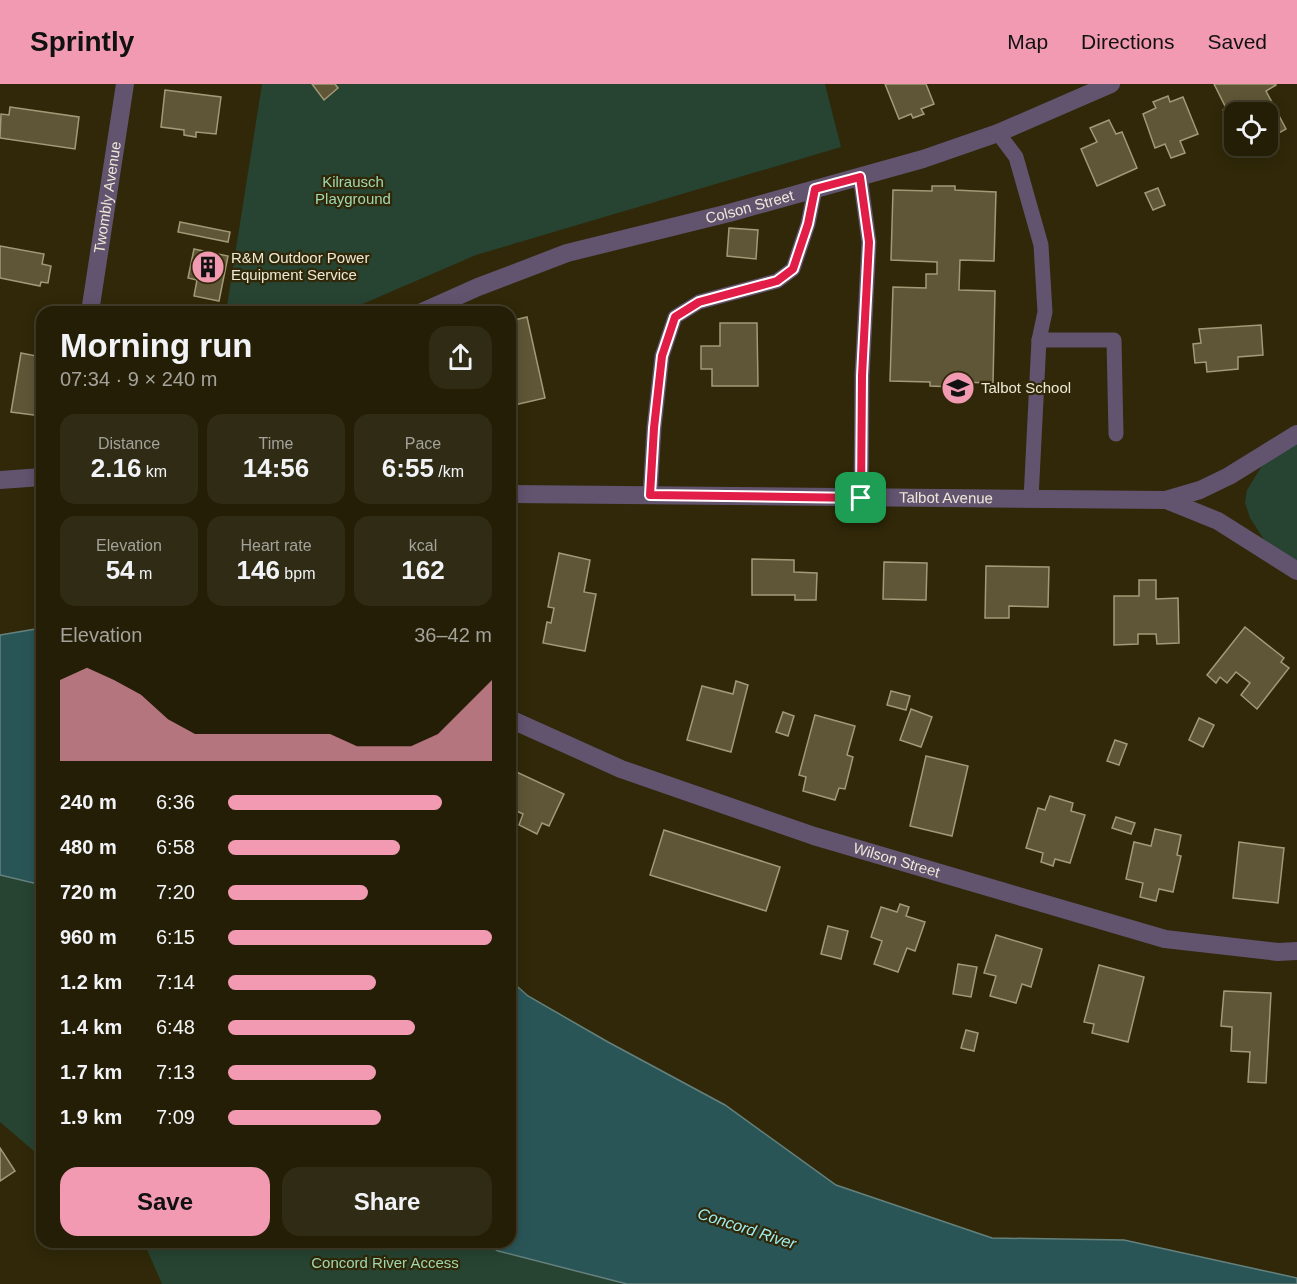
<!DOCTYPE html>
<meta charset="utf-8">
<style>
:root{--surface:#241e06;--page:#302b14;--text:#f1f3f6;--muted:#a3a29b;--line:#413c28;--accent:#f19ab1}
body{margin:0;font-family:Helvetica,sans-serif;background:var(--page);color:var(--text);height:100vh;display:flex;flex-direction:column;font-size:22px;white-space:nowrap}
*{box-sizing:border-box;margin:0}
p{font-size:20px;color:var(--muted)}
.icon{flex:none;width:33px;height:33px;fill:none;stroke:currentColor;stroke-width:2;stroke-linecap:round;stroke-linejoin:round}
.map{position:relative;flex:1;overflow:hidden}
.drawer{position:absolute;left:36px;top:222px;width:480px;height:942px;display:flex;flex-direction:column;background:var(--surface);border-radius:18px;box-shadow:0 3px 15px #0003,0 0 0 2px var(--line)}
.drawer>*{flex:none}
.fabs{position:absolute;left:1224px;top:18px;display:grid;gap:12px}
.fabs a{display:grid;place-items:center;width:54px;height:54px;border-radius:12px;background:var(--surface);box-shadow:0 3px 15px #0003,0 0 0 2px var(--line);font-size:30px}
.pin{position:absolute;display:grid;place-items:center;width:51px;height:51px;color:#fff;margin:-26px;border-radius:12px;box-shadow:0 3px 9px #0006}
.round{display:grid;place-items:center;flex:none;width:63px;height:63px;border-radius:18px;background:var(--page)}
.summary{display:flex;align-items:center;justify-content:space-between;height:102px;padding:0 24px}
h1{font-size:33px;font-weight:700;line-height:45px}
.stats{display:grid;grid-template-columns:repeat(3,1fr);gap:9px;height:102px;padding:6px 24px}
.stats div{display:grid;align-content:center;border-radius:15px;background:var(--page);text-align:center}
.stats b{font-size:26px;font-weight:700}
.stats small{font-size:16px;font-weight:400}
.stats p{font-size:16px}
.chart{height:168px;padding:12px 24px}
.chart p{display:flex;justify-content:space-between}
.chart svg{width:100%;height:108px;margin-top:6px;fill:var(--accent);opacity:.7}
.action{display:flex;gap:12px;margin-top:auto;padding:12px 24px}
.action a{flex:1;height:69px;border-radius:18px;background:var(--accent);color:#111;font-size:24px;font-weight:700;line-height:69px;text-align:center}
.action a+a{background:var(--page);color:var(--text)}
ul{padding:0 24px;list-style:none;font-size:20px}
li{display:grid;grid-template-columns:96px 72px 1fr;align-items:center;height:45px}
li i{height:15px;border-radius:8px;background:var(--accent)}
header{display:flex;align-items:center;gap:36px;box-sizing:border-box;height:84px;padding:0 30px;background:var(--accent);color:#111}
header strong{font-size:28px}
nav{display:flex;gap:33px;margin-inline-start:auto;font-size:21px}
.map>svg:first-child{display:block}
</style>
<header>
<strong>Sprintly</strong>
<nav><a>Map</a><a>Directions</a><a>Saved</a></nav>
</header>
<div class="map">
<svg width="1297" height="1200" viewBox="0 0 1297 1200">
<rect width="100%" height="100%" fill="#302808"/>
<!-- green -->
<g fill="#274331">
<polygon points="262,0 825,0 841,63 476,171 344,228 226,228"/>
<polygon points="1297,350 1297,487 1288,482 1263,454 1250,434 1245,419 1247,406 1271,367"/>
<polygon points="0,791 42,801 42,1074 0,1038"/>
<polygon points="142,1158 484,1158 498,1167 627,1200 162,1200 145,1161"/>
</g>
<!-- water -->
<g fill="#2a5557" stroke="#65817d" stroke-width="1.5">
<polygon points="42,544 42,801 0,791 0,551"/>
<polygon points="510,896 528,912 608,958 725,1021 836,1101 992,1154 1124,1156 1297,1194 1297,1200 627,1200 498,1167 484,1158 510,1158"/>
</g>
<!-- building -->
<g fill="#5f5637" stroke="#a29977" stroke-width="1.5">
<polygon points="312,0 335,0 338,4 324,16"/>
<polygon points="885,0 926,0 934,20 921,25 924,30 913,34 911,30 899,35"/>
<polygon points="1214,0 1276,0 1276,1 1266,7 1286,45 1268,55 1268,28 1234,28 1234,47 1223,26 1226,24"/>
<polygon points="165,6 221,13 216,50 196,48 196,53 184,51 184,46 161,43"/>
<polygon points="1168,12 1170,18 1183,13 1198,50 1180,57 1185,69 1171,74 1165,60 1155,64 1143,30 1156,24 1153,18"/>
<polygon points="10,23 79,33 75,65 0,54 1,30 9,31"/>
<polygon points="1109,36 1116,50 1122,48 1137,84 1097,102 1081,65 1097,58 1090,44"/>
<polygon points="932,102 955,102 955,106 996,108 994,177 960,176 959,206 995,207 993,299 954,298 953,303 930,302 930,298 890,297 893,203 926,204 926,190 937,190 937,178 891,176 893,106 932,107"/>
<polygon points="1158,104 1165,121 1153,126 1145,109"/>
<polygon points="180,138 230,148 228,158 178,148"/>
<polygon points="729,144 758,146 756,175 727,172"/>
<polygon points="0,162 44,170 42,180 51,182 48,199 41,198 40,202 0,194"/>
<polygon points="194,165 228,172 219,217 194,212 197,196 188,194"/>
<polygon points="153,224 179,228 153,228"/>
<polygon points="527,233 545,314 510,322 510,237"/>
<polygon points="720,239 757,239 758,302 712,302 712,285 701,285 701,262 720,262"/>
<polygon points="1261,241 1263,271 1238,273 1238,285 1207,288 1206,278 1195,279 1193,260 1201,259 1199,245"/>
<polygon points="21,269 42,273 41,332 11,328"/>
<polygon points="559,469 590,476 584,508 596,510 585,567 543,559 547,538 551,539 554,524 548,523"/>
<polygon points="752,475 794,476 794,488 817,489 816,516 795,516 795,511 752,511"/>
<polygon points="884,478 927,479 926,516 883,515"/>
<polygon points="986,482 1049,483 1048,523 1009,522 1009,534 985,534"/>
<polygon points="1139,496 1156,496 1156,515 1178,514 1179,559 1157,560 1156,550 1138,550 1138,560 1114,561 1114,512 1139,512"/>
<polygon points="1245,543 1284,574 1281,578 1289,584 1257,625 1241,611 1250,599 1236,588 1227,599 1220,593 1216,599 1207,591"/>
<polygon points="736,597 748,601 731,668 687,656 702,602 733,610"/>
<polygon points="891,607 910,612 906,626 887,621"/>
<polygon points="911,625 932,633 921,663 900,656"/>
<polygon points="783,628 794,632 788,652 776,648"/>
<polygon points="815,631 855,642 847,671 853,673 845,705 839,704 835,716 803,707 806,693 799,691"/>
<polygon points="1199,634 1214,641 1203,663 1189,656"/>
<polygon points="1115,656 1127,660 1119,681 1107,677"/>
<polygon points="926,672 968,682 952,752 910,742"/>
<polygon points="510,685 564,710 549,742 542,739 537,750 519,741 523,730 510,724"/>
<polygon points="1050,712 1073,719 1071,727 1085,731 1070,779 1055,775 1053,782 1041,778 1043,769 1026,764 1038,724 1045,726"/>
<polygon points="1116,733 1135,739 1131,750 1112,744"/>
<polygon points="1155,745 1181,751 1177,771 1181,772 1173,808 1159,805 1156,817 1140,813 1143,799 1126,795 1134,758 1151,762"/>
<polygon points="664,746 780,783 766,827 650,791"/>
<polygon points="1239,758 1284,764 1278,819 1233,814"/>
<polygon points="900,820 909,823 906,832 925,838 915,867 907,864 898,888 874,880 882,857 871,853 881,823 897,828"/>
<polygon points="828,842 848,847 841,875 821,870"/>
<polygon points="996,851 1042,865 1031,903 1022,900 1016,919 990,912 996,892 984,889"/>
<polygon points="958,880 977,883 971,913 953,910"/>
<polygon points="1099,881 1144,893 1128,958 1092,949 1094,940 1084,938"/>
<polygon points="1224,907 1271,909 1266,999 1248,998 1250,968 1231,967 1232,943 1221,942"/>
<polygon points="966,946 978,949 974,967 961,964"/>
<polygon points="0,1064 15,1087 0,1097"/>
</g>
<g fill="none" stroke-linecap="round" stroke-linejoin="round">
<!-- service -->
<g stroke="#62536f" stroke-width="15">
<polyline points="998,49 1016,73 1041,161 1045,228 1039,256"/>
<polyline points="860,92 869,158 862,292 861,414"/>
<polyline points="650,412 654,344 662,272 675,233 699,218 777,197 793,185 808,140 815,105"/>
<polyline points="1031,415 1039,256 1114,256 1116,350"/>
</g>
<!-- minor -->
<g stroke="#62536f" stroke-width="18">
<path id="s1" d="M90,228L125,0"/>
<path id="s2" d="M422,228L478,203L567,169L729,129L923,75L998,49L1111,0"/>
<path id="s3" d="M510,635L621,685L814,752L1165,855L1278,868L1297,867"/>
</g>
<!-- tertiary -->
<g stroke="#62536f" stroke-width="18">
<polyline points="0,396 42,393"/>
<path id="s4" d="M510,410L1166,416L1200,406L1229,392L1297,350"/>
<polyline points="1166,416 1218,437 1297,487"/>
</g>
</g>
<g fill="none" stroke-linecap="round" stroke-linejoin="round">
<defs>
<polygon id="route" points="860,93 869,158 862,292 861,414 650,411 654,344 662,272 675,233 699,218 777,197 793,185 808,140 815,105"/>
</defs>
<!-- route casing -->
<use href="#route" stroke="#fff" stroke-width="12"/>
<!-- route -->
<use href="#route" stroke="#e11d48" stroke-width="8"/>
</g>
<!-- icons -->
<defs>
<symbol id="building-disc" viewBox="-11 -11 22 22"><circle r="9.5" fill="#f19ab1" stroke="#302808"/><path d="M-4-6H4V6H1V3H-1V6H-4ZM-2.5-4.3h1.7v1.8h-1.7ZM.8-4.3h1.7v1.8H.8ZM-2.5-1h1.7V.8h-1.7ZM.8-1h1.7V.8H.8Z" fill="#111"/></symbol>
<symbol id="school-disc" viewBox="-11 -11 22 22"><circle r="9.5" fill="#f19ab1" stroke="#302808"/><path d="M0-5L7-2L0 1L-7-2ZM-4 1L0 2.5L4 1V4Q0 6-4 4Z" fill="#111"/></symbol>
</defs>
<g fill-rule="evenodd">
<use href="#building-disc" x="189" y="164" width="38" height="38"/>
<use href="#school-disc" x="939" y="285" width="38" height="38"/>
</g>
<g text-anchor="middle" stroke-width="4.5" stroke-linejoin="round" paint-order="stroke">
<!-- park labels -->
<g font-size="15" fill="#9fd8b2" stroke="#302808">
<text x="353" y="103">Kilrausch<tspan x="353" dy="17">Playground</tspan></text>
<text x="385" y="1184">Concord River Access</text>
</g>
<!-- street labels -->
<g font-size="15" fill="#eee9d7" stroke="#302808">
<text dy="5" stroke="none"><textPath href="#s1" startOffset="116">Twombly Avenue</textPath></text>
<text dy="5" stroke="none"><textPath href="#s2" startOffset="345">Colson Street</textPath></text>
<text dy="5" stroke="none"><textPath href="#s4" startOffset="436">Talbot Avenue</textPath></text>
<text dy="5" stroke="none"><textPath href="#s3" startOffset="412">Wilson Street</textPath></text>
</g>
<!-- poi labels -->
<g font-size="15" fill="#eee9d7" stroke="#302808" text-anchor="start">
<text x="231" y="179">R&amp;M Outdoor Power<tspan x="231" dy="17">Equipment Service</tspan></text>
<text x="981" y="309">Talbot School</text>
</g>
<!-- water labels -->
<g font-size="16" font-style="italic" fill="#9dedf1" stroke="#302808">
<text transform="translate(747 1144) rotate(18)" y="6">Concord River</text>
</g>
</g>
</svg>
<div class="fabs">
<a><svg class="icon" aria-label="locate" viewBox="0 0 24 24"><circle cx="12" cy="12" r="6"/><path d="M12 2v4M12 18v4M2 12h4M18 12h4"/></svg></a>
</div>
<div class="pin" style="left:861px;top:414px;background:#1e9e55"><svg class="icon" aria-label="arrive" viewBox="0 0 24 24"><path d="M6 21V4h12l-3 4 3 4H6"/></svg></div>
<section class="drawer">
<div class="summary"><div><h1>Morning run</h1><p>07:34 · 9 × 240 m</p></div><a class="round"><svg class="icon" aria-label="share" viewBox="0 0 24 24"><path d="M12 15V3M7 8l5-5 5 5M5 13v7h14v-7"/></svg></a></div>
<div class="stats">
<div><p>Distance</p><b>2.16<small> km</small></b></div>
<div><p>Time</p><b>14:56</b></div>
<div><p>Pace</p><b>6:55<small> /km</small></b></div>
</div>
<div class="stats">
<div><p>Elevation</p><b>54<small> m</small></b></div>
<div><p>Heart rate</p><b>146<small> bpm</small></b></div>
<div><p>kcal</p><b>162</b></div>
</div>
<div class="chart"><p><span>Elevation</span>36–42 m</p>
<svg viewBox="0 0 160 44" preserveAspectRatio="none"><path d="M0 44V11L10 6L20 11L30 17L40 27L50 33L60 33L70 33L80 33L90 33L100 33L110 38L120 38L130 38L140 33L150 22L160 11V44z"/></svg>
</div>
<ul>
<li><b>240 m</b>6:36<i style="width:81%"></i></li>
<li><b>480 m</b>6:58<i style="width:65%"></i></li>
<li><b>720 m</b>7:20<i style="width:53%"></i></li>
<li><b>960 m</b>6:15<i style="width:100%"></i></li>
<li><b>1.2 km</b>7:14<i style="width:56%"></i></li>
<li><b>1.4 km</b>6:48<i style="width:71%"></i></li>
<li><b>1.7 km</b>7:13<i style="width:56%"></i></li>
<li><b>1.9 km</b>7:09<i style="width:58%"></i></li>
</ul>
<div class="action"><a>Save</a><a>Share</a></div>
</section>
</div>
